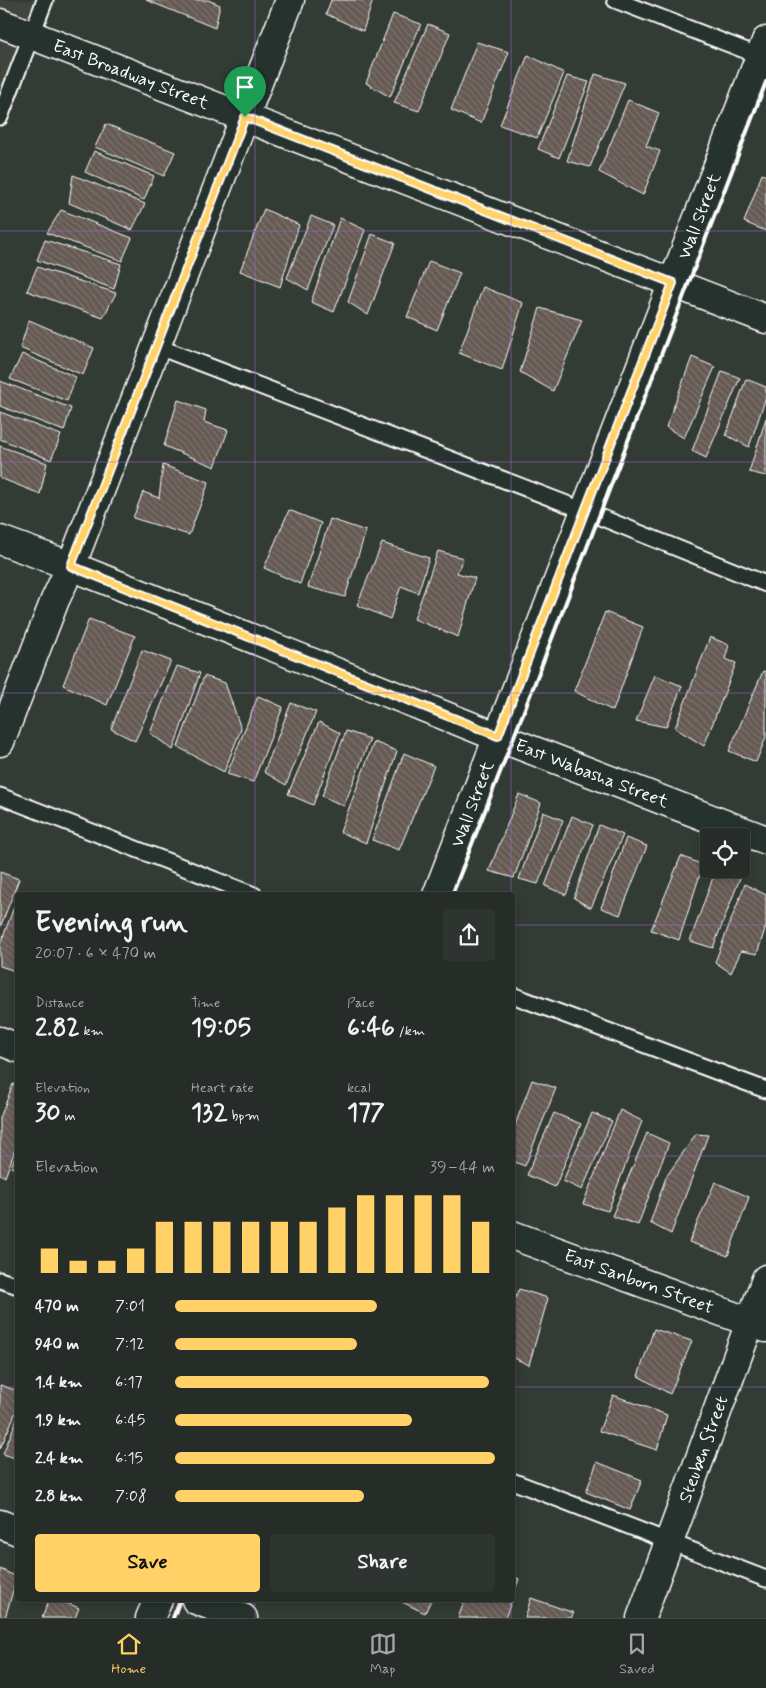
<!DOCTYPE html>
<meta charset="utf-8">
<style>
:root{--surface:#262c28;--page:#2e3430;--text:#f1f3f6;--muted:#a4a7a8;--line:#424845;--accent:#ffd166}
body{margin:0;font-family:Mynerve,sans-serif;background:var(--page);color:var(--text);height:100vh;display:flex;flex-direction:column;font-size:19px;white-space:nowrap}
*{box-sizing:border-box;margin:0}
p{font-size:16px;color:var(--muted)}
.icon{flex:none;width:28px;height:28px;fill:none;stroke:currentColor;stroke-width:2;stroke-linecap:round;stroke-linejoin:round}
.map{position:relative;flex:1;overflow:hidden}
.details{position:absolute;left:15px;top:892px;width:500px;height:710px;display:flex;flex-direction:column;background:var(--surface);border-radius:5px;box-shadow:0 2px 8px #0003,0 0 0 1px var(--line)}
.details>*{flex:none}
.buttons{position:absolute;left:700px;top:828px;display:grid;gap:10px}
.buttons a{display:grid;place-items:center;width:50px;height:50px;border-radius:5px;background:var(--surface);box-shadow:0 2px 8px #0003,0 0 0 1px var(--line);font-size:25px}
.pin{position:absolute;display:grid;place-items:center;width:42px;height:42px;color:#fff;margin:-51px -21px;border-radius:50% 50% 50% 0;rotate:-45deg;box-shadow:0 0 5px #0007}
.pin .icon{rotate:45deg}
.round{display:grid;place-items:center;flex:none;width:52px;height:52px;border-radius:5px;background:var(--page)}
.headline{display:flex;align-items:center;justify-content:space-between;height:85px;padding:0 20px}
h1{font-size:28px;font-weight:700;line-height:38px}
.metrics{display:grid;grid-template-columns:repeat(3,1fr);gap:8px;height:85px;padding:5px 20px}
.metrics div{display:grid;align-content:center}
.metrics b{font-size:25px;font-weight:700}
.metrics small{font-size:14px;font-weight:400}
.metrics p{font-size:14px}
.chart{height:140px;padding:10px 20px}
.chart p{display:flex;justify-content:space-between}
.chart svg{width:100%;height:90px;margin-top:5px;stroke:var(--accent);stroke-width:6}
.primary-button{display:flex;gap:10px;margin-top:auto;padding:10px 20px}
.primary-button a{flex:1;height:58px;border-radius:5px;background:var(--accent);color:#111;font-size:20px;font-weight:700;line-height:58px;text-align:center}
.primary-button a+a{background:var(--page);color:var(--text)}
ul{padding:0 20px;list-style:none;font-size:16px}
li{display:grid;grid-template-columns:80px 60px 1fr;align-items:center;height:38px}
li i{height:12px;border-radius:6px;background:var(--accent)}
.menu{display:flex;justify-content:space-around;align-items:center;height:70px;border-top:1px solid var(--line);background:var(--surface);font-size:14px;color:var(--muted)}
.menu a{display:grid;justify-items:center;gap:2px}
.menu .on{color:var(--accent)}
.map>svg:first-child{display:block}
</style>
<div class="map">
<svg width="766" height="1618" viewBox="0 0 766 1618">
<defs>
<pattern id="building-back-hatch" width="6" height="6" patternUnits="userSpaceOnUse" patternTransform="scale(1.25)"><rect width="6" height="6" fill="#655a53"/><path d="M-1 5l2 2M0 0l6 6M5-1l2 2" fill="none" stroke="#7c736d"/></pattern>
</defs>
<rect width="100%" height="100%" fill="#333b35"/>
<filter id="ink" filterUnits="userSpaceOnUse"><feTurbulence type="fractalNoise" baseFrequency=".02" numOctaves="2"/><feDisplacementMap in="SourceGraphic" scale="10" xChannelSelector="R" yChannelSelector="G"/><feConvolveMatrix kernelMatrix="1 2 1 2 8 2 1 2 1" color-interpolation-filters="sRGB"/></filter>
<g filter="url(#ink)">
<!-- built -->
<polygon fill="#42443e" points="0,0 37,0 0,95"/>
<!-- building -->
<g fill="url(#building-back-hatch)" stroke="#fff">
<polygon points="146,0 208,0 220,5 215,28"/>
<polygon points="331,0 373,0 363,31 326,14"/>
<polygon points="393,14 421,24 390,97 366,83"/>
<polygon points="428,24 450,33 419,111 394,103"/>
<polygon points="477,42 509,52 481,123 451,110"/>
<polygon points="528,55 564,73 537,138 500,125"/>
<polygon points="595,74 625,83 590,167 567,161"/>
<polygon points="567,76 589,82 559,158 538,149"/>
<polygon points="628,100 659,113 646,146 660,151 643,195 599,172"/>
<polygon points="106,124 175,152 164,176 95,147"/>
<polygon points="94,151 154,176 144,200 85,172"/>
<polygon points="762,174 766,176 766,231 744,222"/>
<polygon points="73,175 145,204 132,230 69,203"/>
<polygon points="264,209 299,225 280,287 240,271"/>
<polygon points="61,210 132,238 122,261 47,233"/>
<polygon points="311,216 333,225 308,290 287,278"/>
<polygon points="340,218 365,230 334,312 311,302"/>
<polygon points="372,234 395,243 368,315 348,302"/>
<polygon points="45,240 121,264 114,289 37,260"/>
<polygon points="429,261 460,273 437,330 407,317"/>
<polygon points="37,267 116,293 103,318 27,291"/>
<polygon points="483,287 523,303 502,370 459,353"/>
<polygon points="540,308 582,320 553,391 520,372"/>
<polygon points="29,320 94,348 83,375 20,348"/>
<polygon points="22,354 76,377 67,401 10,379"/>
<polygon points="692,357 715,367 684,438 666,427"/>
<polygon points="722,371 740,378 706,458 692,451"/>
<polygon points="746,379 766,387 766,397 749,447 726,435"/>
<polygon points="0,381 71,408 64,431 0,406"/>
<polygon points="178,400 206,410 204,422 228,430 215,467 164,446"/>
<polygon points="0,412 61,435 51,460 0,439"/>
<polygon points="766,418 766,476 749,472"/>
<polygon points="0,446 47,463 40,494 0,478"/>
<polygon points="163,465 209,482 189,535 133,518 143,492 159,498"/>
<polygon points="289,510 321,523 300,584 264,568"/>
<polygon points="330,519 366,531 345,597 308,587"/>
<polygon points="382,543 429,558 418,593 401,586 390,619 357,605"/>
<polygon points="438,551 463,558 457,573 475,578 458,637 414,619"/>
<polygon points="605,612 643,627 613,711 574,691"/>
<polygon points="89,619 135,636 107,705 63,685"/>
<polygon points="710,637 729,645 725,659 736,663 704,746 675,728"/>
<polygon points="142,650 171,661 135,741 111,729"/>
<polygon points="177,666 200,673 173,750 150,733"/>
<polygon points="763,671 766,672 766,737 756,762 729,751"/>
<polygon points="655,675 682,686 666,727 636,721"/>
<polygon points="204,676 225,683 241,729 224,772 178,747"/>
<polygon points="258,696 283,707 253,782 227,774"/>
<polygon points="291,703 316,712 286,785 264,772"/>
<polygon points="319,722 340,733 313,805 288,794"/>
<polygon points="346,731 370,739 344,806 322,796"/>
<polygon points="374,742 397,751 366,843 340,832"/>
<polygon points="404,753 434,766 399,850 372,840"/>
<polygon points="519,794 541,803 514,878 489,871"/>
<polygon points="543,812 563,820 538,884 519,879"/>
<polygon points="572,816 593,825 566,895 545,886"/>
<polygon points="599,825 623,835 591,908 574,898"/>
<polygon points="626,838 647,846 620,915 601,908"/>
<polygon points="681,856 703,865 679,940 651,930"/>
<polygon points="716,869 740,878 713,948 690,941"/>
<polygon points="0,872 19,879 0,928"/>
<polygon points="745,884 766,895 766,926 757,954 741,951 731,973 715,962"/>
<polygon points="15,904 18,905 18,972 0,966 0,945"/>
<polygon points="532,1080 556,1088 525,1166 512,1161 512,1133"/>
<polygon points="13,1084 18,1086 18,1142 5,1177 0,1174 0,1118"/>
<polygon points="620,1110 642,1121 608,1211 583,1204"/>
<polygon points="554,1113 581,1124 555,1187 527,1175"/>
<polygon points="592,1113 612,1121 582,1190 563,1181"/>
<polygon points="647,1133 669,1143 638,1225 612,1216"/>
<polygon points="696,1134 708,1135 671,1234 650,1223 666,1177"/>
<polygon points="18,1150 18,1170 11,1167"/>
<polygon points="715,1182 749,1197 728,1256 689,1242"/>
<polygon points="519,1289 548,1298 529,1365 512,1357 512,1306"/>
<polygon points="654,1329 692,1341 670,1394 638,1376"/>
<polygon points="0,1385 18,1391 18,1407 0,1449"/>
<polygon points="613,1395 667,1415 657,1450 599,1431"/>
<polygon points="18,1416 18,1459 3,1454"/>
<polygon points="597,1462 642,1480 630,1510 586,1492"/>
<polygon points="0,1569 17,1577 5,1618 0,1618"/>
<polygon points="512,1575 519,1579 512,1598"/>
<polygon points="531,1598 574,1613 571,1618 525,1618"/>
<polygon points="49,1600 60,1600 79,1608 75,1618 42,1618"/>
<polygon points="402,1600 431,1600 425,1613 402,1602"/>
<polygon points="465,1600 512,1600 505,1618 458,1618"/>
</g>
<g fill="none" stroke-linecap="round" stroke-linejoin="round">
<defs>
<g id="service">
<polyline points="615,0 765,58"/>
<polyline points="0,117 45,0"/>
<polyline points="156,346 585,511 766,584"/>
<polyline points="0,796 254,895"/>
<polyline points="512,995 766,1090"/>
<polyline points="0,1280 18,1286"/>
<polyline points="512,1481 766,1579"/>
</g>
<g id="minor">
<polyline points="0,540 71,566 498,737 766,840"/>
<polyline points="0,742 55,600 71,566 290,0"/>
<polyline points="437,895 766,41"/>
<polyline points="0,1041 18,1048"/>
<polyline points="512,1235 766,1328"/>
<polyline points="150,1618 158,1600"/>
<polyline points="641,1618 766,1279"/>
</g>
<g id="tertiary">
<polyline points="0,23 766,319"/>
<polyline points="0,1524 18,1531"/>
<polyline points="196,1600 243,1618"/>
</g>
</defs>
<!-- service casing -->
<use href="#service" stroke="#fff" stroke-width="19"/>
<!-- minor casing -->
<use href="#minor" stroke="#fff" stroke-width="31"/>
<!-- tertiary casing -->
<use href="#tertiary" stroke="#fff" stroke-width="31"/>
<!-- service -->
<use href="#service" stroke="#26332d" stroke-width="15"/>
<!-- minor -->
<use href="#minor" stroke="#26332d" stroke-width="28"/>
<!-- tertiary -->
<use href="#tertiary" stroke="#26332d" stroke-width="28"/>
<!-- rail -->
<g stroke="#fff" stroke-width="4">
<polyline points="452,895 531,693 766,82"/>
<polyline points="173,1618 180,1600"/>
</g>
</g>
</g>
<g fill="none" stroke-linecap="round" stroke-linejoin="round" filter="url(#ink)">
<defs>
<polygon id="route" points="245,117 673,283 498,736 71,566"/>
</defs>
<!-- route casing -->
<use href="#route" stroke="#fff" stroke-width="10"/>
<!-- route -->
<use href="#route" stroke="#ffd166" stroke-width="6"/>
</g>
<!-- grid -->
<path fill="none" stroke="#a36bd2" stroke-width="1" stroke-opacity="0.55" d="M255,0V895M511,0V895M0,231H766M0,462H766M0,693H766M0,925H18M512,925H766M0,1156H18M512,1156H766M0,1387H18M512,1387H766M255,1600V1618M511,1600V1618"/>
<g text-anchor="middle" stroke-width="4" stroke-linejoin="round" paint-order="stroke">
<!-- street labels -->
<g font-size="18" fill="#fff" stroke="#26332d">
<text transform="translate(131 74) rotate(21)" y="6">East Broadway Street</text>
<text transform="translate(699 216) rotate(-69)" y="6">Wall Street</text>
<text transform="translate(592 773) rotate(21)" y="6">East Wabasha Street</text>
<text transform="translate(472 804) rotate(-69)" y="6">Wall Street</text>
<text transform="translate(639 1281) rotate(20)" y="6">East Sanborn Street</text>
<text transform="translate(703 1449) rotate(-70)" y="6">Steuben Street</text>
</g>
</g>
</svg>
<div class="buttons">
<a><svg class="icon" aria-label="locate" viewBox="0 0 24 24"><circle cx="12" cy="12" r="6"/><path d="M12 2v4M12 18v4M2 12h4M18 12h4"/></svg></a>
</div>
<div class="pin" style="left:245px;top:117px;background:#1e9e55"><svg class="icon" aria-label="arrive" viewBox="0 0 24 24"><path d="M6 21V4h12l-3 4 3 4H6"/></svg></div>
<section class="details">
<div class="headline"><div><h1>Evening run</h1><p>20:07 · 6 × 470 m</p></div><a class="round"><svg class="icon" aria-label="share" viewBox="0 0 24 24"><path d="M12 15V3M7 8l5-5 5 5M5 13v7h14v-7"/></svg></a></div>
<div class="metrics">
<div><p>Distance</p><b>2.82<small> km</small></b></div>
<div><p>Time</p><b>19:05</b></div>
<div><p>Pace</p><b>6:46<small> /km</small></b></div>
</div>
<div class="metrics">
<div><p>Elevation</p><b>30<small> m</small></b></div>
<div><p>Heart rate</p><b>132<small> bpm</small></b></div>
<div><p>kcal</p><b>177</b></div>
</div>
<div class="chart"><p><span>Elevation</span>39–44 m</p>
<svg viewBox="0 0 160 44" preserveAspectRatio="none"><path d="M5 44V32M15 44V38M25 44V38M35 44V32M45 44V19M55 44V19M65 44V19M75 44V19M85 44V19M95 44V19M105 44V12M115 44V6M125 44V6M135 44V6M145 44V6M155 44V19"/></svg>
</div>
<ul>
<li><b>470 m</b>7:01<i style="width:63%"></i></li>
<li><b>940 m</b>7:12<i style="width:57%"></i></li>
<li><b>1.4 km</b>6:17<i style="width:98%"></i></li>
<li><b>1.9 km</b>6:45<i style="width:74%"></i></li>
<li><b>2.4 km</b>6:15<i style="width:100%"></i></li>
<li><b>2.8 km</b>7:08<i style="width:59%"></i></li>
</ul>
<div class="primary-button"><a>Save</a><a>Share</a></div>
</section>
</div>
<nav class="menu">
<a class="on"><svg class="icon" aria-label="home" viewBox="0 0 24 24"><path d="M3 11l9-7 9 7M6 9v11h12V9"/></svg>Home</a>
<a><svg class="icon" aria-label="map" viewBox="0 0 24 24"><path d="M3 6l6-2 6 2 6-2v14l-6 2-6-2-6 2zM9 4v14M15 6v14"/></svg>Map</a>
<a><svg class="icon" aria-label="saved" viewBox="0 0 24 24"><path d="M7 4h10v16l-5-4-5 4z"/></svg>Saved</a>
</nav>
